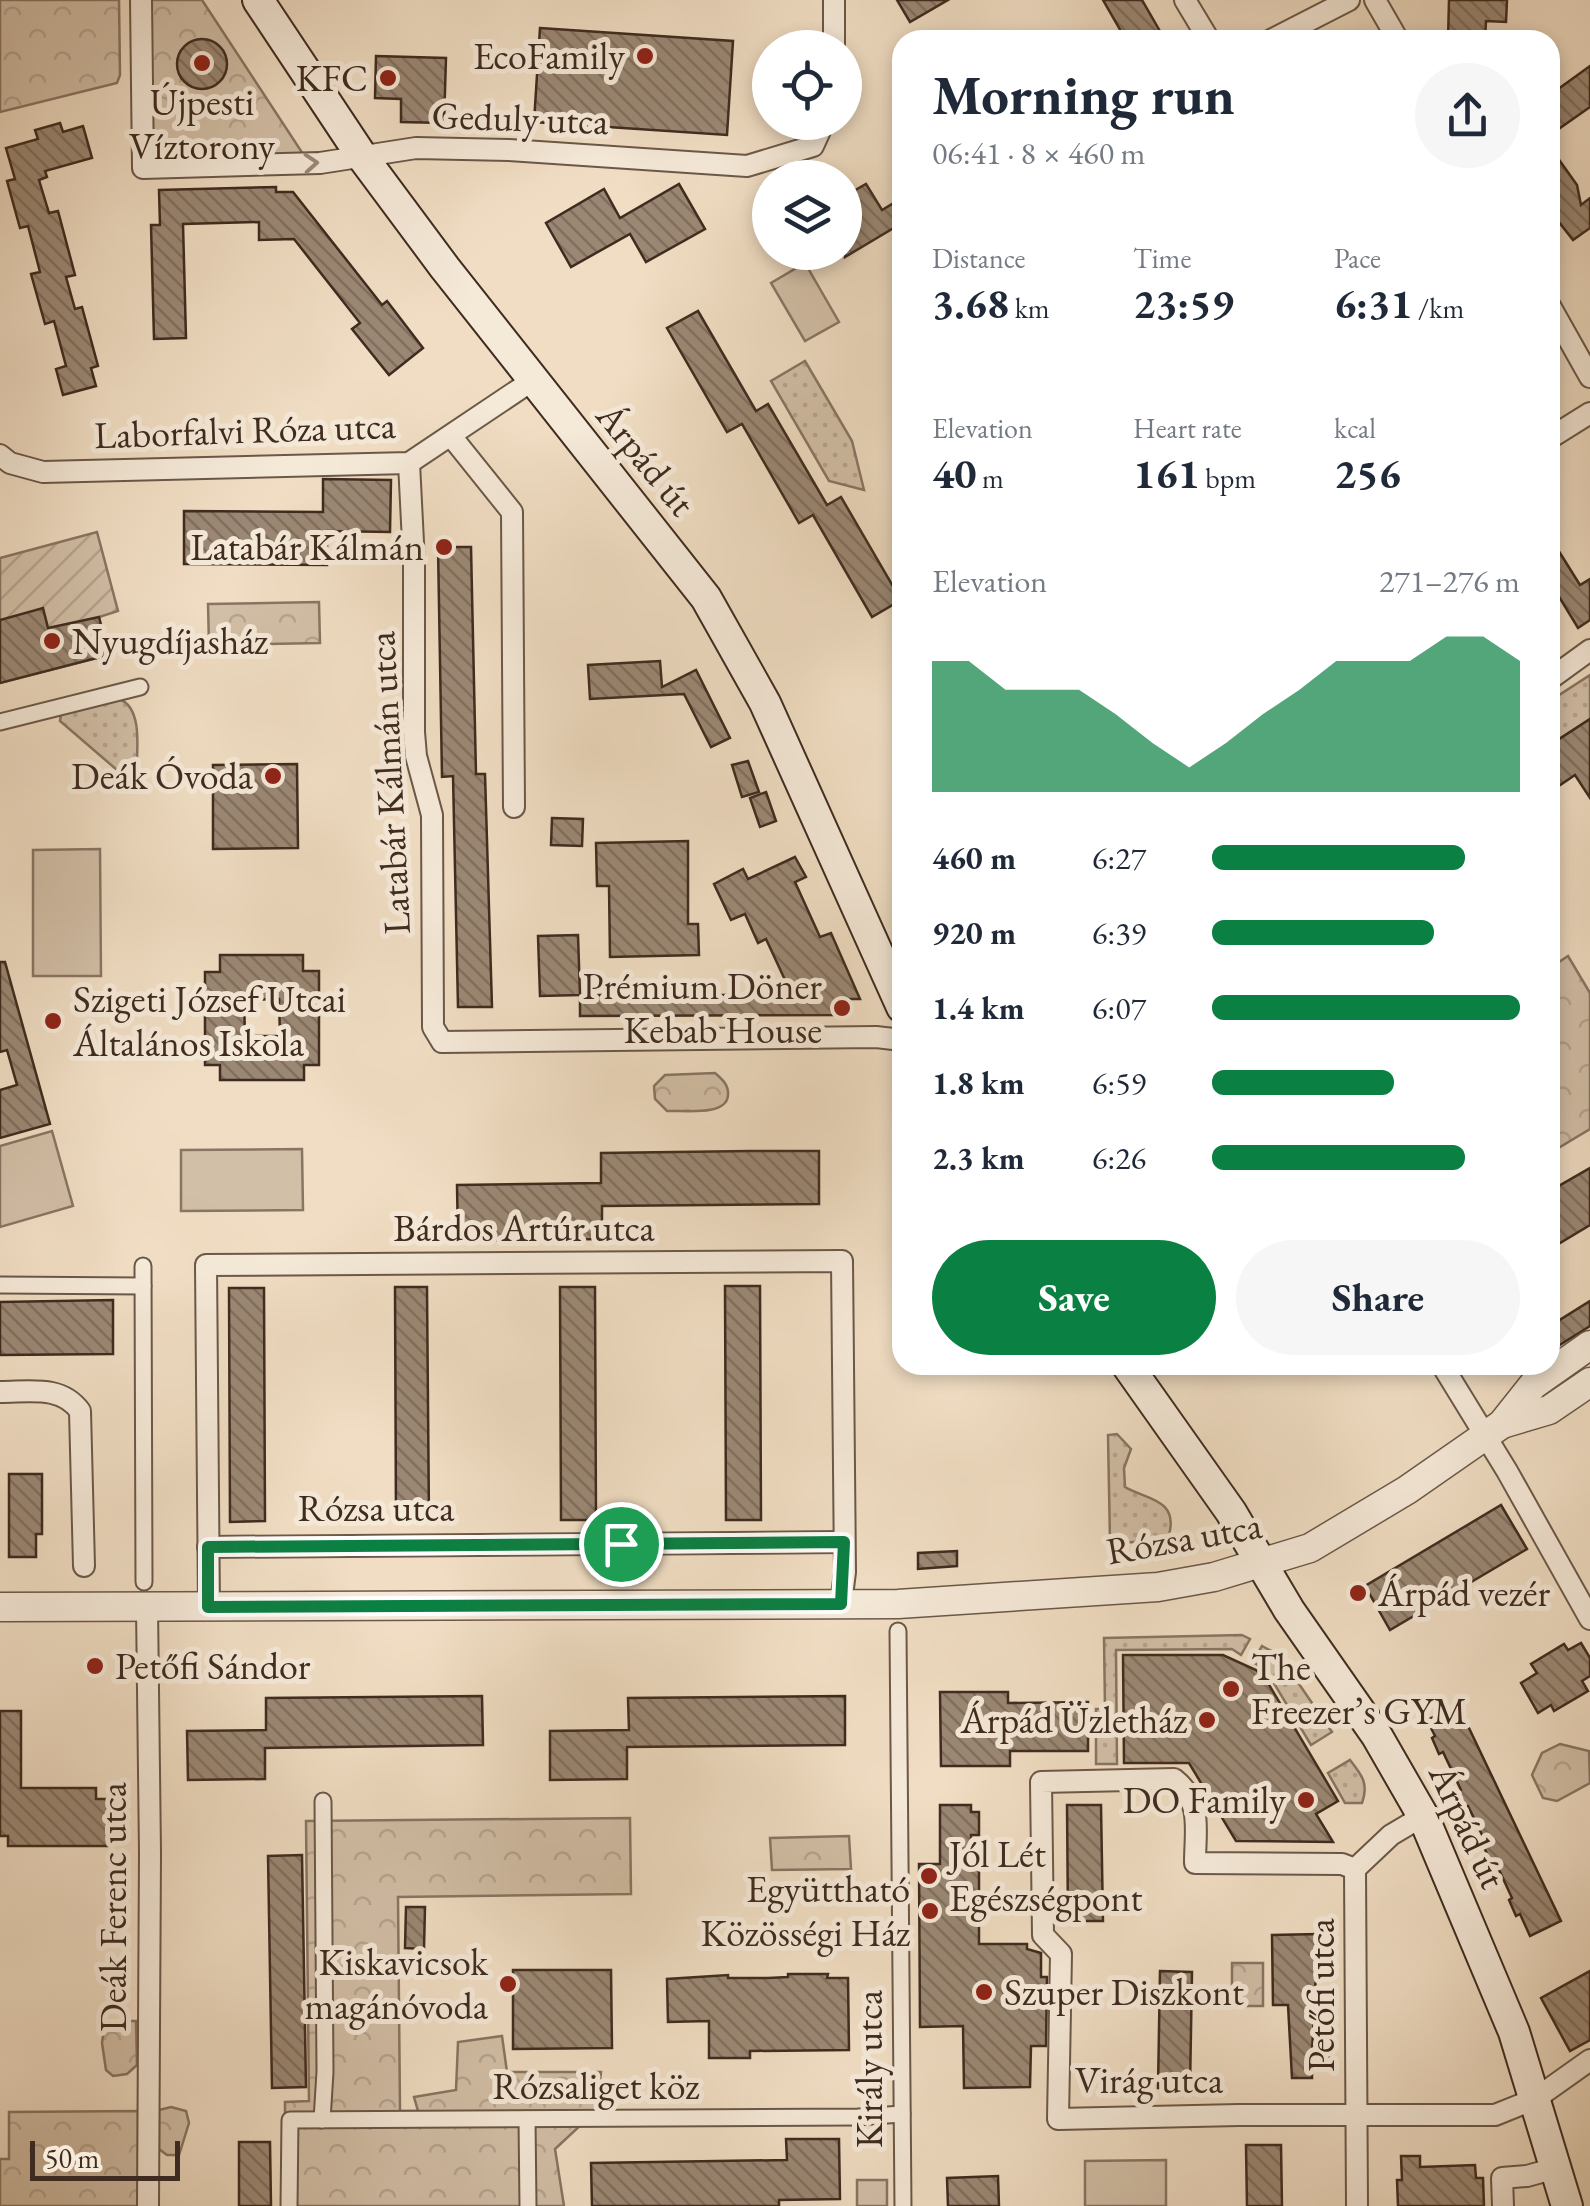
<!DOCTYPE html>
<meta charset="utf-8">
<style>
:root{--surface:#fff;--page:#f6f6f7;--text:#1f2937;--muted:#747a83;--accent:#0b8043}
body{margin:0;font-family:"EB Garamond",serif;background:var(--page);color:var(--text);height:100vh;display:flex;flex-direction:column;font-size:38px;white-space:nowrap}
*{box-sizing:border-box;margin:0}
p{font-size:32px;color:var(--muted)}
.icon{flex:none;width:55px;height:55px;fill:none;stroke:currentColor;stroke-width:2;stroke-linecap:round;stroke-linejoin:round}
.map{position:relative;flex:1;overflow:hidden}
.sheet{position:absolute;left:892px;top:30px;width:668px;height:1345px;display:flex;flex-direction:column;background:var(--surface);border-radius:30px;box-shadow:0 5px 15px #0003}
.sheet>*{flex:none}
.controls{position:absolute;left:752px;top:30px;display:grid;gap:20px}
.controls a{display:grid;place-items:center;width:110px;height:110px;border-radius:50%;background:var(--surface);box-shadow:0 5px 15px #0003;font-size:50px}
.scale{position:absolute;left:30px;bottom:25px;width:150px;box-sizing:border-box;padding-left:10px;border:5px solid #3f2b1f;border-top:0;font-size:28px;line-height:35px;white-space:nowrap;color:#3f2b1f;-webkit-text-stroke:8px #f5e9d8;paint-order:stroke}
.pin{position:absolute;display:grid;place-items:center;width:85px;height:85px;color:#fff;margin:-42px;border:5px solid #fff;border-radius:50%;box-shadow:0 2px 10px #0007}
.round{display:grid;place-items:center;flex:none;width:105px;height:105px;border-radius:52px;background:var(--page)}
.overview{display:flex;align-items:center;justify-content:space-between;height:170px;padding:0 40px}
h1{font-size:55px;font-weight:700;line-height:75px}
.stats{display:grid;grid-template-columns:repeat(3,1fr);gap:15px;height:170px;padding:10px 40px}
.stats div{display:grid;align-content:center}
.stats b{font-size:42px;font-weight:700}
.stats small{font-size:28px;font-weight:400}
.stats p{font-size:28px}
.chart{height:280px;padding:20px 40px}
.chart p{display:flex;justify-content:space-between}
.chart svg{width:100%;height:180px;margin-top:10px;fill:var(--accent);opacity:.7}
.cta{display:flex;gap:20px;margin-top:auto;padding:20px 40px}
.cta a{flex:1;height:115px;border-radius:60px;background:var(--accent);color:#fff;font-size:40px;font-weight:700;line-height:115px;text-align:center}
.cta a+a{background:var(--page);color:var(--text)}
ul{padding:0 40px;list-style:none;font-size:32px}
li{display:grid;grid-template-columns:160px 120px 1fr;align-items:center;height:75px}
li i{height:25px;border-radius:12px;background:var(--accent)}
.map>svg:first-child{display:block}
</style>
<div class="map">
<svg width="1590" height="2206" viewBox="0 0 1590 2206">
<defs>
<pattern id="grass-dots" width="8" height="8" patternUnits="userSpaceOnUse" patternTransform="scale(2.5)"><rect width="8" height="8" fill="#d2bfa7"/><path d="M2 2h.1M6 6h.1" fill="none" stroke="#b5a48f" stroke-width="1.8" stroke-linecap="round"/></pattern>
<pattern id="forest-crowns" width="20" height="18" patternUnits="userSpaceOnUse" patternTransform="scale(2.5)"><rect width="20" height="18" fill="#d2bfa7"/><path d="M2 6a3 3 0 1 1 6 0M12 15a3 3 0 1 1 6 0" fill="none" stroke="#b5a48f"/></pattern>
<pattern id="garden-furrows" width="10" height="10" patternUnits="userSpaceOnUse" patternTransform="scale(2.5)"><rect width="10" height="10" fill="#d2bfa7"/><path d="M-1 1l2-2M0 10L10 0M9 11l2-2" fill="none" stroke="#b5a48f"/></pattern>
<pattern id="building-back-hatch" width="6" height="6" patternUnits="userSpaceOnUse" patternTransform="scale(2.5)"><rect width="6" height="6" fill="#9b8874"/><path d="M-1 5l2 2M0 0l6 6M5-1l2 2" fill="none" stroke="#806f5f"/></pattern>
</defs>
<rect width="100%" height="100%" fill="#f0ddc3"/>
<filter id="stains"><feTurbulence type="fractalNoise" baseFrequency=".002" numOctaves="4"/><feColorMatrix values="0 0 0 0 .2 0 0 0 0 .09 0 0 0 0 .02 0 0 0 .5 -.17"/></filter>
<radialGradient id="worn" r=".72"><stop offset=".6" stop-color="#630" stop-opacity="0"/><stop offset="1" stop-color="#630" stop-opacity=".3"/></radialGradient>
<!-- grass -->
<g fill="url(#grass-dots)" stroke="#887563" stroke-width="2.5">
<polygon points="805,361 852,441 864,490 829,481 771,381"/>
<polygon points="1590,675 1590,719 1550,745 1550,701"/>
<path d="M119,699C145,708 136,757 136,781L131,782L60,721L61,714Z"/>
<path d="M1117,1434L1131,1449L1124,1468L1125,1487C1144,1499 1179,1498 1169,1535L1159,1541L1113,1543L1110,1541L1108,1435Z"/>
<polygon points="1242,1635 1250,1639 1241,1655 1232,1649 1116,1650 1117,1764 1096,1764 1096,1709 1105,1709 1104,1638"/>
<polygon points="1262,1646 1279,1655 1332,1732 1311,1745 1266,1670 1253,1662"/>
<path d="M1350,1760C1362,1775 1369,1784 1362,1803H1345L1328,1773Z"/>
</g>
<!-- forest -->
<g fill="url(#forest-crowns)" stroke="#887563" stroke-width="2.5">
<polygon points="0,0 119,0 120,75 117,83 0,112"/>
<polygon points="151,0 202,0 305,157 148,160"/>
<polygon points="319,602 320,643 209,645 208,604"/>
<polygon points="1568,956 1590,993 1590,1129 1550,1153 1550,968"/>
<path d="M715,1073C722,1079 729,1085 728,1095C727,1117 682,1110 667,1111L655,1099L654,1086L665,1075Z"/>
<polygon points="1560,1744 1589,1751 1590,1783 1557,1801 1543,1798 1532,1775 1542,1753"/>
<polygon points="630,1818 631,1894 398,1897 400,2111 418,2111 414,2097 456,2090 458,2042 502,2036 507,2072 601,2072 597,2110 555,2149 564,2206 285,2206 285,2102 309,2101 306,1821"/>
<polygon points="849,1836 851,1869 772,1870 770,1838"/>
<rect x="1232" y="1963" width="31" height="43"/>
<polygon points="105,2021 136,2021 137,2065 127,2074 113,2076 106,2070 102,2043"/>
<polygon points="171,2107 186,2111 189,2123 179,2155 167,2155 159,2149 159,2110"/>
<polygon points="138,2111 138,2206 0,2206 0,2159 9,2159 9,2112"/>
</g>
<!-- garden -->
<polygon fill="url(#garden-furrows)" stroke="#887563" stroke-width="2.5" points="97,532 118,611 99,617 108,655 0,683 0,558"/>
<!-- pitch -->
<g fill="#d2bfa7" stroke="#887563" stroke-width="2.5">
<polygon points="805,263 839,322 805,341 771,283"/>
<polygon points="100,849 101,976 33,976 33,850"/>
<polygon points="52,1131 73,1206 0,1227 0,1146"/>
<polygon points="302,1149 303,1210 181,1211 181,1150"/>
<polygon points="1166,2160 1166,2206 1085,2206 1085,2161"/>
<rect x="857" y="2180" width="30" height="26"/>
</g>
<!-- building -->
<g fill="url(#building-back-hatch)" stroke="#3f2b1f" stroke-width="2.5" fill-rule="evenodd">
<polygon points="897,0 948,0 910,22"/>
<polygon points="1103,0 1142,0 1165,40 1126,40"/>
<polygon points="1449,0 1507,0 1506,22 1486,21 1485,40 1448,40"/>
<polygon points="540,28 733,41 727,135 534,122"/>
<circle cx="202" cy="64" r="25"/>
<polygon points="376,56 446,58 444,123 401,122 401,99 375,98"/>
<polygon points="1590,66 1590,107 1550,135 1550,95"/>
<polygon points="60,123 63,132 83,126 92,158 45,171 47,177 39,180 49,213 58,211 75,275 66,277 75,309 82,307 98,366 91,368 96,386 63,395 56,369 66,366 54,321 45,324 31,274 40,272 28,226 20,228 7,181 15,179 6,148 38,139 35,130"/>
<polygon points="1550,147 1577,185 1581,205 1590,198 1590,228 1573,240 1558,221 1550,229"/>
<polygon points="679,184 705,229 646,262 630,234 571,267 546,223 604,189 620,218"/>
<polygon points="866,184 882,210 902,198 902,223 845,257 845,196"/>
<polygon points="276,187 276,192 293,192 382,305 387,301 423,348 389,375 352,329 360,323 294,239 259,240 259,222 183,224 186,338 154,339 151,225 160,225 159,190"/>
<polygon points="698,311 756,411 768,404 827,505 841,497 901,600 872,617 813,515 799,523 742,424 727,432 667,328"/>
<polygon points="323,479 391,480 390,532 327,531 327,565 184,564 184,511 323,512"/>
<polygon points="1550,537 1580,585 1590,579 1590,620 1578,628 1550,582"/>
<polygon points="438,547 471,547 476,774 485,774 492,1007 458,1007 453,776 442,777"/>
<polygon points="43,608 48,628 99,617 108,655 0,683 0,620"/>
<polygon points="660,661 662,687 696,670 730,738 711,747 684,694 590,699 588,665"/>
<polygon points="1590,719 1590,798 1575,775 1550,792 1550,745"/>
<polygon points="748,761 759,792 742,797 732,765"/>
<polygon points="297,764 298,848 213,849 213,765"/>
<polygon points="766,792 776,821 760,827 750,798"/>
<polygon points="552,818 583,819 582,846 551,845"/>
<polygon points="688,841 688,924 698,924 699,955 610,957 609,886 597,886 596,843"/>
<polygon points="795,857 806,877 795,882 820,937 831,933 860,999 846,999 847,1015 580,1016 580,995 792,995 766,939 758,943 745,914 731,920 714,884 743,869 748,879"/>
<polygon points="578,935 580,995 540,996 538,936"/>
<path d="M220,955H303V971H319V1065H304V1080H220V1065H205V972H220ZM279,999L280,1036H245L244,1000Z"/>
<polygon points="0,962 5,962 50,1124 0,1138 0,1090 17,1085 7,1050 0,1052"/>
<polygon points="750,1151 819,1151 819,1204 602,1206 602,1239 458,1241 457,1185 601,1183 601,1153"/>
<polygon points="1590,1168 1590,1225 1555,1246 1550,1237 1550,1191"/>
<polygon points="725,1286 760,1286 761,1520 726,1520"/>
<polygon points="395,1287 427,1287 429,1521 396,1521"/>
<polygon points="560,1287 595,1287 596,1520 561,1520"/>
<polygon points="229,1288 264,1288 265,1521 230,1522"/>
<polygon points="113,1300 113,1354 0,1355 0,1302"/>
<polygon points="1590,1301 1590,1326 1550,1351 1550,1326"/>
<polygon points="9,1474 42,1474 42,1534 36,1534 36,1557 9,1557"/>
<polygon points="1501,1505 1527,1549 1390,1630 1365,1586"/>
<polygon points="957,1551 957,1566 918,1569 918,1553"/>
<polygon points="1581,1643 1590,1658 1590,1676 1582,1681 1588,1691 1554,1711 1551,1705 1538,1713 1521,1683 1537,1673 1531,1664 1564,1644 1568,1650"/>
<polygon points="1123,1655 1223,1655 1256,1670 1265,1678 1338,1801 1316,1814 1333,1842 1236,1841 1189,1763 1124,1763"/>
<polygon points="940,1692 1008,1692 1008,1703 1088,1702 1088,1751 1010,1751 1010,1766 941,1766"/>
<polygon points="482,1696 483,1745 265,1748 265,1779 188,1780 187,1731 266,1730 266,1698"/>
<polygon points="845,1696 845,1745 627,1747 627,1779 550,1780 550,1731 629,1730 628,1698"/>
<polygon points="1458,1705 1561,1921 1530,1936 1520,1914 1516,1916 1509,1900 1512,1898 1495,1861 1491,1863 1484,1847 1487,1845 1468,1806 1465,1807 1458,1792 1461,1790 1443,1752 1439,1754 1432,1738 1435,1736 1427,1720"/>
<polygon points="0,1711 21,1711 21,1788 96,1788 96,1799 107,1799 107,1846 8,1846 8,1836 0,1836"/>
<polygon points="940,1805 971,1805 971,1812 979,1812 979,1835 971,1835 971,1866 979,1866 979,1944 1027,1944 1027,1949 1041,1953 1041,1977 1047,1977 1046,2046 1031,2046 1030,2087 964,2088 963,2026 920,2027 919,1864 940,1864"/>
<polygon points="1067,1805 1101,1805 1103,1921 1068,1921"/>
<polygon points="302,1855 306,2087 272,2088 268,1856"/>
<polygon points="406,1907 425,1907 424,1949 405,1948"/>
<polygon points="1318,1934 1312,2052 1329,2052 1330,2068 1312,2069 1312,2078 1292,2078 1288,2005 1273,2005 1272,1935"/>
<polygon points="513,1970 611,1970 612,2048 513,2049"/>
<polygon points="1160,1971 1192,1972 1190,2088 1158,2088"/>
<polygon points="1590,1971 1590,2040 1570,2051 1541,1998"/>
<polygon points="788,1974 828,1974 827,1978 848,1978 849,2050 750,2051 750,2058 709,2058 709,2021 668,2022 667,1979 728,1975 728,1978 768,1978 788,1977"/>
<polygon points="786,2139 839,2139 840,2199 779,2200 779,2206 592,2206 591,2163 787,2160"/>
<polygon points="239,2142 270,2142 271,2206 239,2206"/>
<polygon points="1246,2145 1281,2145 1282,2206 1247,2206"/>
<polygon points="1401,2156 1420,2156 1420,2167 1475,2165 1476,2178 1483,2178 1484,2206 1398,2206 1397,2180 1402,2180"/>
<polygon points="998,2176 999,2206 948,2206 947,2178"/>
</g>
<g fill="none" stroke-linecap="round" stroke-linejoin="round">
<defs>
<g id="pedestrian">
<polyline points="0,722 140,687"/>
<polyline points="143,1266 144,1582"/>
<polyline points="0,1285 143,1286"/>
<polyline points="898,1631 903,2206"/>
<polyline points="527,2119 528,2206"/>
<polyline points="322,2120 325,2072 323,1801"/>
<polyline points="289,2206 290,2120 858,2117 902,2114"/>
</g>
<g id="minor">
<polyline points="141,0 143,168 320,163 416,148 509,150 747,166 813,146 824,122"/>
<polyline points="1185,0 1209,40"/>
<polyline points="1375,0 1398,40"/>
<polyline points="1271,40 1349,0"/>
<polyline points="834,48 834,0"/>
<polyline points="1550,306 1590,377"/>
<polyline points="451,436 512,512 514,807"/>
<polyline points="1550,438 1590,413"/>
<polyline points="0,455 10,463 43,472 409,463 533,380"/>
<polyline points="409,463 414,562 414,732 416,756 432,815 433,1027 442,1042 876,1037 902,1040"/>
<polyline points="1550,679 1590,650"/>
<polyline points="1442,1365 1507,1471 1590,1619"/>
<path d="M0,1392C30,1392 61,1385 80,1411L84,1566"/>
<polyline points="208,1547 844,1542"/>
<polyline points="147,1607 150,1853 148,2206"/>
<polyline points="209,1607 206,1265 842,1261 845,1572 841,1604"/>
<path d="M1355,1869L1342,1864L1195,1863C1195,1829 1203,1802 1174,1779L1041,1782L1043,1935L1061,1954L1058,2119L1239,2115H1495L1535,2099L1590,2060"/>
<polyline points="1357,2206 1355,1869 1391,1835 1423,1816"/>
<polyline points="1503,2206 1502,2178 1527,2176 1556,2168"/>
</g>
<g id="tertiary">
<polyline points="1502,1424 1549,1410 1590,1382"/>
<polyline points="0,1607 898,1604 1158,1587 1214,1577 1310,1548 1407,1490 1502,1424 1533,1385 1590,1345"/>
</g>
<g id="secondary">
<polyline points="258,0 361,155 445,268 706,598 765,703 902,1007"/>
<polyline points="1127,1365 1231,1512 1289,1610 1377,1736 1423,1816 1514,2032 1567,2206"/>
</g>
</defs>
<!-- pedestrian casing -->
<use href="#pedestrian" stroke="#6b5848" stroke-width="19"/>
<!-- minor casing -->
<use href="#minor" stroke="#6b5848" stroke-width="24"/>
<!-- tertiary casing -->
<use href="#tertiary" stroke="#6b5848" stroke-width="31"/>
<!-- secondary casing -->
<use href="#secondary" stroke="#3f2b1f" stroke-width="34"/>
<!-- pedestrian -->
<use href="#pedestrian" stroke="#f5e9d8" stroke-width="15"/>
<!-- minor -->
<use href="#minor" stroke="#f5e9d8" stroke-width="20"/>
<!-- tertiary -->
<use href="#tertiary" stroke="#f5e9d8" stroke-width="28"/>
<!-- secondary -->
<use href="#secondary" stroke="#f5e9d8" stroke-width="30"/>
</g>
<!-- one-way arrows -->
<defs><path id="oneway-chevron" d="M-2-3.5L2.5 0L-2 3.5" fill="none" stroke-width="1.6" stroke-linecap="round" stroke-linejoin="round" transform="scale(2.5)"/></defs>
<use stroke="#9a8a7c" href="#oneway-chevron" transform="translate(311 163) rotate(-4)"/>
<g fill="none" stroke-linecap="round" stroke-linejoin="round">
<defs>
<polygon id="route" points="844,1542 841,1604 208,1607 208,1547"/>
</defs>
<!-- route casing -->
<use href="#route" stroke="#fff" stroke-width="20"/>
<!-- route -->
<use href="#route" stroke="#0b8043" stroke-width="12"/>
</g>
<!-- markers -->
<g fill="#8f2418" stroke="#f5e9d8" stroke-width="4">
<circle cx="645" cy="56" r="10"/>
<circle cx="202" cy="63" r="10"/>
<circle cx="388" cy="78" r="10"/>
<circle cx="444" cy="547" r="10"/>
<circle cx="52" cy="641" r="10"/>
<circle cx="273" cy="776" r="10"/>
<circle cx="842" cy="1008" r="10"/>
<circle cx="53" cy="1021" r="10"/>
<circle cx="1358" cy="1593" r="10"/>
<circle cx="95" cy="1666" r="10"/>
<circle cx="1231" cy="1689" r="10"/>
<circle cx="1207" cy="1720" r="10"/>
<circle cx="1306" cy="1800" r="10"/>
<circle cx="929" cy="1876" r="10"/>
<circle cx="930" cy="1911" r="10"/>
<circle cx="508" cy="1984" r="10"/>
<circle cx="984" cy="1992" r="10"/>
</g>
<g text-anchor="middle" stroke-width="10" stroke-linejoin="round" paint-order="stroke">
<!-- poi labels -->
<g font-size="38" fill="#3f2b1f" stroke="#f5e9d8" text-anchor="end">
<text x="625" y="69">EcoFamily</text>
<text x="368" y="91">KFC</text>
<text x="202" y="115" text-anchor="middle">Újpesti<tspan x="202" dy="44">Víztorony</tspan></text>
<text x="424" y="560">Latabár Kálmán</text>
<text x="72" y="654" text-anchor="start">Nyugdíjasház</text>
<text x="253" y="789">Deák Óvoda</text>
<text x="822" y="999">Prémium Döner<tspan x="822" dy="44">Kebab House</tspan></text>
<text x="73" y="1012" text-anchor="start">Szigeti József Utcai<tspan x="73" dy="44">Általános Iskola</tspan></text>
<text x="1378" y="1606" text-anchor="start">Árpád vezér</text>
<text x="115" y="1679" text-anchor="start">Petőfi Sándor</text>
<text x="1251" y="1680" text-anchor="start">The<tspan x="1251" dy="44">Freezer’s GYM</tspan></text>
<text x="1187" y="1733">Árpád Üzletház</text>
<text x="1286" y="1813">DO Family</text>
<text x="949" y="1867" text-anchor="start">Jól Lét<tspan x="949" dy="44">Egészségpont</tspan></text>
<text x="910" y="1902">Együttható<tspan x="910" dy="44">Közösségi Ház</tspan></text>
<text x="488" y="1975">Kiskavicsok<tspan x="488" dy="44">magánóvoda</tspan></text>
<text x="1004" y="2005" text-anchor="start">Szuper Diszkont</text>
</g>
<!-- street labels -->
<g font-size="38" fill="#3f2b1f" stroke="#f5e9d8">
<text transform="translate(520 118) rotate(2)" y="13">Geduly utca</text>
<text transform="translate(245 430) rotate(-2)" y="13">Laborfalvi Róza utca</text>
<text transform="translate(646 459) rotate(51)" y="13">Árpád út</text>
<text transform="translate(389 783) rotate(-93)" y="13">Latabár Kálmán utca</text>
<text x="524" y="1241">Bárdos Artúr utca</text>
<text x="376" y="1521">Rózsa utca</text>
<text transform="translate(1184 1538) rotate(-10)" y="13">Rózsa utca</text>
<text transform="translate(1468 1826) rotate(65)" y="13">Árpád út</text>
<text transform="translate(113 1907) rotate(-90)" y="13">Deák Ferenc utca</text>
<text transform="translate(1321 1995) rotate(-90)" y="13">Petőfi utca</text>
<text transform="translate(869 2069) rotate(-90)" y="13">Király utca</text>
<text x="1149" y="2093">Virág utca</text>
<text x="596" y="2099">Rózsaliget köz</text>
</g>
</g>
<rect width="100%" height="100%" filter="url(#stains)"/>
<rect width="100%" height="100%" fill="url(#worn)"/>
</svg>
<div class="controls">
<a><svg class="icon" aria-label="locate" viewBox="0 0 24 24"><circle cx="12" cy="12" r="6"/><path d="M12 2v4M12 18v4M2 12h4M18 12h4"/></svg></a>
<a><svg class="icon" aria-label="layers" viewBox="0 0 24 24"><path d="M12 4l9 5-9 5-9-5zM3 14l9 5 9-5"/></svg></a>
</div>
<div class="scale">50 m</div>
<div class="pin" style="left:621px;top:1544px;background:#1e9e55"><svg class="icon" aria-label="arrive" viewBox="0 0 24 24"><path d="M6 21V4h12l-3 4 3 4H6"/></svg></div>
<section class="sheet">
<div class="overview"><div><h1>Morning run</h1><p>06:41 · 8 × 460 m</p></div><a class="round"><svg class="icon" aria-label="share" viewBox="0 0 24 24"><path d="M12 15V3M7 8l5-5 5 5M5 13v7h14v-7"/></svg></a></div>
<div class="stats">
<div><p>Distance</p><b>3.68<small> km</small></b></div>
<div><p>Time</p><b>23:59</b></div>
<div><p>Pace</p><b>6:31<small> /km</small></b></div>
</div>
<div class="stats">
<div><p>Elevation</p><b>40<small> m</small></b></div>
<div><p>Heart rate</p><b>161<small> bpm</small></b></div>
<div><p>kcal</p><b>256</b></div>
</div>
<div class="chart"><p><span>Elevation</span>271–276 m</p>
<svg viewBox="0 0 160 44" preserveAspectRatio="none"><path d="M0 44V12L10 12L20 19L30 19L40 19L50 25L60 32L70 38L80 32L90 25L100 19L110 12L120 12L130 12L140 6L150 6L160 12V44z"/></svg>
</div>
<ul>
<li><b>460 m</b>6:27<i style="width:82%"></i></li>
<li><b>920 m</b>6:39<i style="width:72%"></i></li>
<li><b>1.4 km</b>6:07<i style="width:100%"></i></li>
<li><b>1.8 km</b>6:59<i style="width:59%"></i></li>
<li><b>2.3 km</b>6:26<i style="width:82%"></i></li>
</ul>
<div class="cta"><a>Save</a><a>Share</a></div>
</section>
</div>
